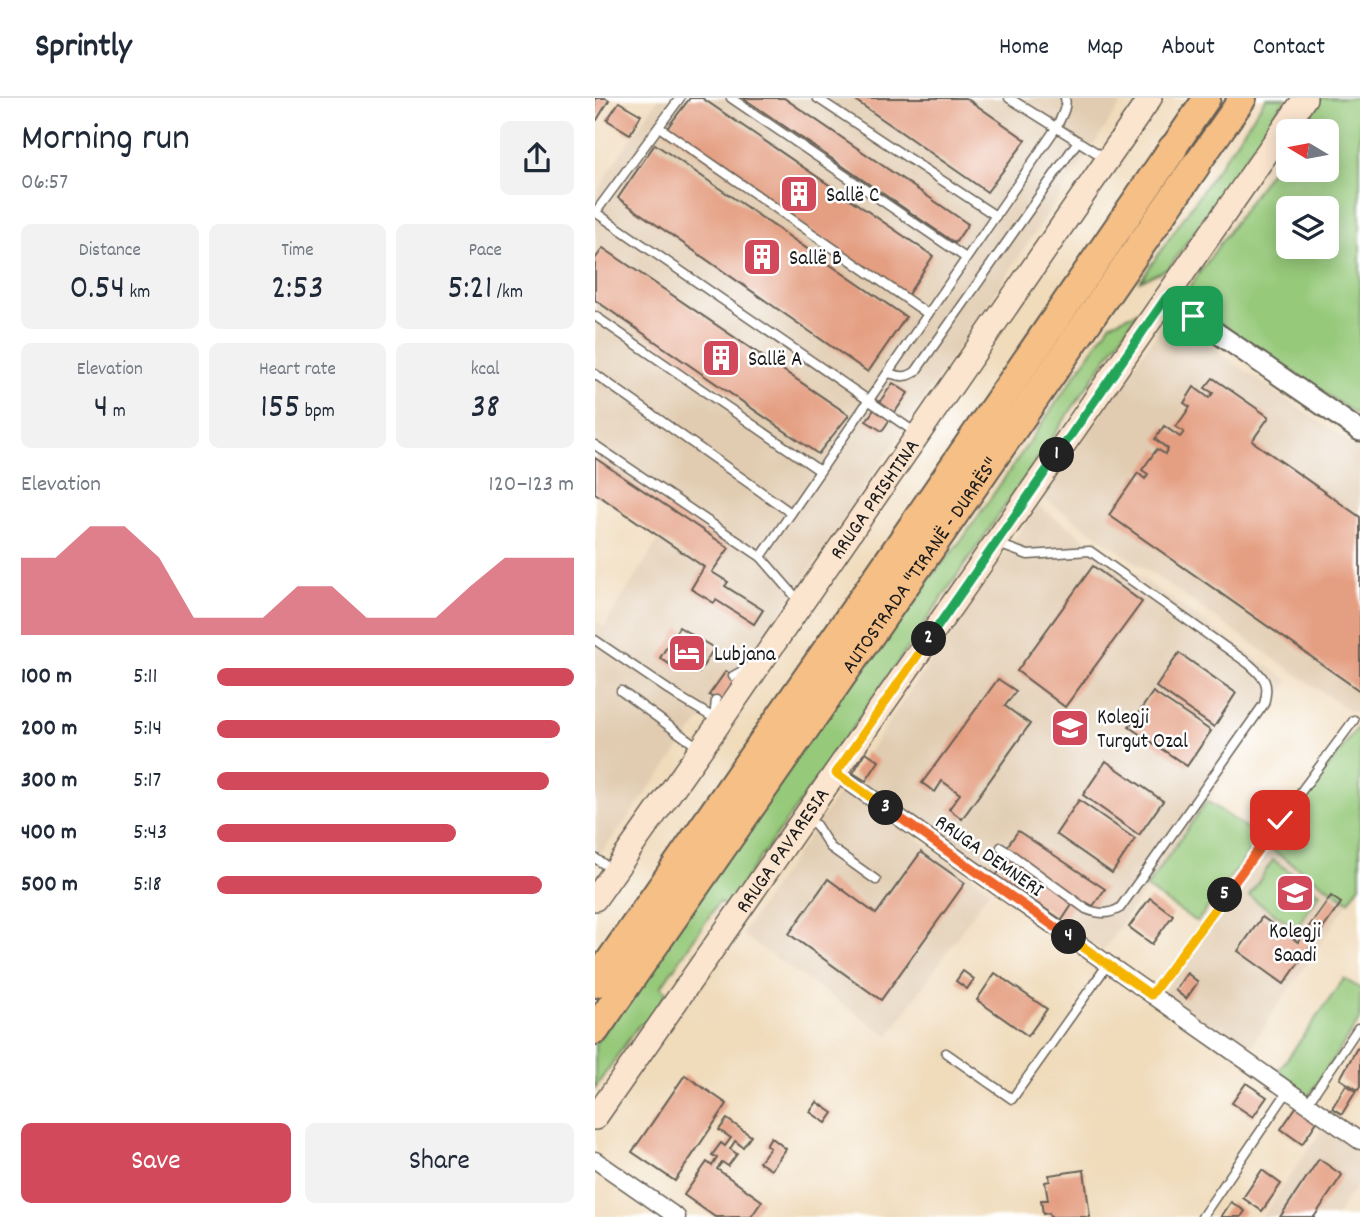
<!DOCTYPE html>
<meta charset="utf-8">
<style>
:root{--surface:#fff;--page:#f2f2f3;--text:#1f2937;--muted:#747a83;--line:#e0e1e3;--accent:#d1495b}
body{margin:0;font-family:Dekko,sans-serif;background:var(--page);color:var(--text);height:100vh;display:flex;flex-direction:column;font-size:26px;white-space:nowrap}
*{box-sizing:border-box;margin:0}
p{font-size:23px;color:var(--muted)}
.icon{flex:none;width:38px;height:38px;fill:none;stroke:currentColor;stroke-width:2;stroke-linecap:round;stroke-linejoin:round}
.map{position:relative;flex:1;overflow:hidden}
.details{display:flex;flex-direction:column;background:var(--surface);width:595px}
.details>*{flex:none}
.needle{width:46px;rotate:280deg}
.controls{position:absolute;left:681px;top:21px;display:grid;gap:14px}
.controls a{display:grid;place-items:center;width:63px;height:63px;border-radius:10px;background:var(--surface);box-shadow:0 4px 18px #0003;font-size:35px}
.pin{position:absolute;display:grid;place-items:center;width:60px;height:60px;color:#fff;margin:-30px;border-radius:14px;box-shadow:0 4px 10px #0006}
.km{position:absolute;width:35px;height:35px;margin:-18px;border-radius:50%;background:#222;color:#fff;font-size:19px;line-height:35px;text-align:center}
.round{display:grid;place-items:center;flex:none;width:74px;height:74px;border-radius:10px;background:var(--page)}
.head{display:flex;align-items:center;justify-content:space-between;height:119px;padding:0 21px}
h1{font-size:38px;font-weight:600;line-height:52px}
.stats{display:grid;grid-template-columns:repeat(3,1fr);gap:10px;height:119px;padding:7px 21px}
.stats div{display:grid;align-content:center;border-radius:10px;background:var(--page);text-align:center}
.stats b{font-size:35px;font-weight:600}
.stats small{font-size:19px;font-weight:400}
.stats p{font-size:19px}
.chart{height:196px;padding:14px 21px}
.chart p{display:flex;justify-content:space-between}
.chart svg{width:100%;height:126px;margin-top:7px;fill:var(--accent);opacity:.7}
.action{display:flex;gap:14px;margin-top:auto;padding:14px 21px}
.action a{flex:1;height:80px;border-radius:10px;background:var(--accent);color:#fff;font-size:28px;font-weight:600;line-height:80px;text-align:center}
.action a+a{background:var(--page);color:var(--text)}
ul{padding:0 21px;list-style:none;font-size:23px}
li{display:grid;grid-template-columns:112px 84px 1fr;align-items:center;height:52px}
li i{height:18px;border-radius:9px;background:var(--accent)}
header{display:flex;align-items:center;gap:42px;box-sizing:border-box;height:98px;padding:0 35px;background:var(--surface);border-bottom:2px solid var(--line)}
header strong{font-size:33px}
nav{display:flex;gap:38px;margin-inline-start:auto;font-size:24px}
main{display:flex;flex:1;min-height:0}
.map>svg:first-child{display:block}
</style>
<header>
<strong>Sprintly</strong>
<nav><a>Home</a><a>Map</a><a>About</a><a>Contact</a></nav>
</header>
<main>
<section class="details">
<div class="head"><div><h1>Morning run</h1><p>06:57</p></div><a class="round"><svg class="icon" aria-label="share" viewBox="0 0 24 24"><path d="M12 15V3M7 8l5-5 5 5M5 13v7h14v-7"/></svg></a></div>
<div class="stats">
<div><p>Distance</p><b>0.54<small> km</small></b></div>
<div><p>Time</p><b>2:53</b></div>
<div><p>Pace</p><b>5:21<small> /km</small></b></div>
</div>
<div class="stats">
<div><p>Elevation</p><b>4<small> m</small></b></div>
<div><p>Heart rate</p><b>155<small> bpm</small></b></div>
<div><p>kcal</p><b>38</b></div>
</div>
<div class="chart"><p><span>Elevation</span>120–123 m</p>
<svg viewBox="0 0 160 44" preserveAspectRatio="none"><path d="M0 44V17L10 17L20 6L30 6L40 17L50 38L60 38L70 38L80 27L90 27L100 38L110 38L120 38L130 27L140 17L150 17L160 17V44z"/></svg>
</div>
<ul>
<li><b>100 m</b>5:11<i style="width:100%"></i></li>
<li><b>200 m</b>5:14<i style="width:96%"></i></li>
<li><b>300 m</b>5:17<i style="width:93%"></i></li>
<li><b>400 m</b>5:43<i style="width:67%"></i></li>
<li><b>500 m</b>5:18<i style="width:91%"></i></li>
</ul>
<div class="action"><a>Save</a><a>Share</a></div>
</section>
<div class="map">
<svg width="765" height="1119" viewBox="0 0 765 1119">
<rect width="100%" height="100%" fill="#fff"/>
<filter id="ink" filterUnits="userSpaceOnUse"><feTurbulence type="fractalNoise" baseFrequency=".0143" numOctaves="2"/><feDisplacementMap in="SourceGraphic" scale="14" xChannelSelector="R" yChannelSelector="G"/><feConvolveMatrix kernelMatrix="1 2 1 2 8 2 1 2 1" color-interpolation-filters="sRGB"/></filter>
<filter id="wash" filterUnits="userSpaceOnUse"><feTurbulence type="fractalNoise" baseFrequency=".00686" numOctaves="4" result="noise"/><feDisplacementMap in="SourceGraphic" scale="28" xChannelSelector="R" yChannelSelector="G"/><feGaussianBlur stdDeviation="1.57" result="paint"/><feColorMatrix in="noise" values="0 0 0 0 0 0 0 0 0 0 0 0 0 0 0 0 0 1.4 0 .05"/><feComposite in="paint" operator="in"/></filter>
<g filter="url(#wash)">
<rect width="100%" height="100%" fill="#f0dbbb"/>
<!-- built -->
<g fill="#e1ccb1">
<polygon points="64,0 530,0 142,581 125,605 107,621 0,763 0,523 9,529 65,440 0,395 0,99 20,63"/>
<polygon points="573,219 765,352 765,618 758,613 756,614 448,400"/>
<polygon points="443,408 694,583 508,853 257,678"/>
<polygon points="762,630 765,633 765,787 651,955 567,896"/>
<polygon points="248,689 395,791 294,938 146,836"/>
<polygon points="729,1029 765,1054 765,1083 740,1119 667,1119"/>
</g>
<!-- green -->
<g fill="#96c97a" stroke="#59724b" stroke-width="2" fill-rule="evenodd">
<polygon points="671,0 691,0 574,170 545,183"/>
<path d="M726,0H765V319L587,200L693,48V72H732V33H703ZM693,110H732V149H693Z"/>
<polygon points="544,213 239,657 154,775 132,809 124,804 66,889 72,894 53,923 43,928 0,990 0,946 268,561 369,439 516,225"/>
<polygon points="762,630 765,633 765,787 754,803 674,750"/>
<polygon points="612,703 665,740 602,824 551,790"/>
<polygon points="678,762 725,795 701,830 654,798"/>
<polygon points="749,881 765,890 765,921 713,999 680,978"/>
</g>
<g id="blocks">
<!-- building -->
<g fill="#e49e81">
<polygon points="0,0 11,0 14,2 2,22 0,21"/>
<polygon points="95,0 107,0 338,158 312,198 70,33"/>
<polygon points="148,0 189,0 373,126 360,145"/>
<polygon points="257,0 371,0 431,42 392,94"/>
<polygon points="24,4 46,17 35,36 12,22"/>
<polygon points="60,46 311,219 273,274 23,100"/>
<polygon points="8,150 254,317 223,356 0,202 0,161"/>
<polygon points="618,280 674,319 657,343 765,419 765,593 514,417 543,375 550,381 553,376 547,372 562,351 570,356 573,351 560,341 569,328 585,339 589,334 581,329 595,309 589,305 599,289 614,300 618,295 610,290"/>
<polygon points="298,285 313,295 287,333 271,323"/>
<polygon points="0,360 134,450 117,474 133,484 130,488 168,512 159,526 121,502 119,505 96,491 109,469 0,395"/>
<polygon points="498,468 547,504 470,609 422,573"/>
<polygon points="84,529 119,550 104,575 86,565 82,571 65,560"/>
<polygon points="584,555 641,595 619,629 561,589"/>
<polygon points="131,573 142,581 125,605 114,597"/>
<polygon points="403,581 421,593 410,608 435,626 367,721 354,711 365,696 347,683 340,694 327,685"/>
<polygon points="558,594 616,633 592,668 534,629"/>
<polygon points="271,654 284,663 271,683 258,675"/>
<polygon points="511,663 568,703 544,737 488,697"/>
<polygon points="484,702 540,741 517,775 461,736"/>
<polygon points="423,733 510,791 498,808 491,804 487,810 479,804 467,822 401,778 412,761 406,757"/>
<polygon points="326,754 370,785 286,902 194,836 233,781 281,816"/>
<polygon points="736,798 746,805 689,886 643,853 667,819 703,844"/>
<polygon points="555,800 578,817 557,846 534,829"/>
<polygon points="368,873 379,881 372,891 361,883"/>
<polygon points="400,875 452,911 433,938 382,902"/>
<polygon points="592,875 603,884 591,901 580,892"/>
<polygon points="762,950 765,952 765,989 763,992 745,981"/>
<polygon points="90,977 132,1006 80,1083 37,1054"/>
<polygon points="651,985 672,999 658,1019 637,1005"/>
<polygon points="751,987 761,993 747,1016 737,1010"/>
<polygon points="222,1004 238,1015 231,1025 215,1014"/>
<polygon points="704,1005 725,1019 707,1046 686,1031"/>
<polygon points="132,1021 156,1038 148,1049 140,1043 135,1051 142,1056 133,1068 127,1064 122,1071 167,1103 156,1119 120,1119 89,1097 112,1064 117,1068 122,1060 117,1057 126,1045 130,1048 136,1040 124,1032"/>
<polygon points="176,1039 191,1051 176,1072 164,1064 175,1050 171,1047"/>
<polygon points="724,1061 747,1077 719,1119 685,1119"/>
<polygon points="489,1072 495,1119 455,1119 454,1115 448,1116 446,1102 453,1102 450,1084 455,1083 454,1077"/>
<polygon points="667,1072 686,1086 667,1113 648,1100"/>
<polygon points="636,1104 650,1113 646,1119 626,1119"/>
</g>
</g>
</g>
<g filter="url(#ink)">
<use href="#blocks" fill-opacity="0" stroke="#665f54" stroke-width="2"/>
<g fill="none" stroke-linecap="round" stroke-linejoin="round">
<defs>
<g id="service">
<polyline points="136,0 371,160"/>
<polyline points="222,0 401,118"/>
<polyline points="414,0 510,60"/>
<polyline points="64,29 333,216"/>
<polyline points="0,114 321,335"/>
<polyline points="0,115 85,0"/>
<polyline points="0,218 225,373"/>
<path d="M293,275C304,278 311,281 321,273L483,43"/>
<polyline points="0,276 196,415"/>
<polyline points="0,347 166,459 205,504"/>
<path d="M403,446L433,457L495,453L654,566C670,580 675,585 669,606L525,810C513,817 504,816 491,811L406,749"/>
<path d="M166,459L461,30C465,21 473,9 470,0"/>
<polyline points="0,542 84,599 119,620"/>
<polyline points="138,578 154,569"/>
<polyline points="26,593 103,649"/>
<polyline points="119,621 121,602"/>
<polyline points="211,720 221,727 235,749 281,782"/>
<polyline points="0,760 17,772"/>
<polyline points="556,896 759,622"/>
<polyline points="351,955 417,1001 513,866"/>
<polyline points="712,1006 763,930"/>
<polyline points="607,1119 693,993"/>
</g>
<g id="minor">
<polyline points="241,675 765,1043"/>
<polyline points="0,1062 82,1119"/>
</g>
<polyline id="tertiary" points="571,200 765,333"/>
<g id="secondary">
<path id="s1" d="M0,801L120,631L555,0"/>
<path id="s2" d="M0,1020L710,0"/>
</g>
<g id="trunk">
<polyline points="578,50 612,0"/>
<polyline points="601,67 648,0"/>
</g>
<g id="motorway">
<polyline points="0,885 287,473 578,50"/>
<path id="s3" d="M0,932C200,644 402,356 601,67"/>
</g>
</defs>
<!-- service casing -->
<use href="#service" stroke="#665f54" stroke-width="11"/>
<!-- minor casing -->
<use href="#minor" stroke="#665f54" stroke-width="19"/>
<!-- tertiary casing -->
<use href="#tertiary" stroke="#665f54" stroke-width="23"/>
<!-- secondary casing -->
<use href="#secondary" stroke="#665f54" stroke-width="26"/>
<!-- trunk casing -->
<use href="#trunk" stroke="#665f54" stroke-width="30"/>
<!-- motorway casing -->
<use href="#motorway" stroke="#665f54" stroke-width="32"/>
<!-- service -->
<use href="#service" stroke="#fff" stroke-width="8"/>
<!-- minor -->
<use href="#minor" stroke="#fff" stroke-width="16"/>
<!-- tertiary -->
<use href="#tertiary" stroke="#fff" stroke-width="19"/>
<!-- secondary -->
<use href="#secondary" stroke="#fbe5cf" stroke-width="23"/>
<!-- trunk -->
<use href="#trunk" stroke="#f5bf86" stroke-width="26"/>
<!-- motorway -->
<use href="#motorway" stroke="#f5bf86" stroke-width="28"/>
</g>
</g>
<g fill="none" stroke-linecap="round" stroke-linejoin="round" filter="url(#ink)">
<defs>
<polyline id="split-1" points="462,357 571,200 598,218"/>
<polyline id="split-2" points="334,541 462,357"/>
<polyline id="split-3" points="291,710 241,675 334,541"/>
<polyline id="split-4" points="291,710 474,839"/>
<polyline id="split-5" points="474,839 556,897 630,797"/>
<polyline id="split-6" points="630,797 685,722"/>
</defs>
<!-- split-1 casing -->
<use href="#split-1" stroke="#fff" stroke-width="14"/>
<!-- split-2 casing -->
<use href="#split-2" stroke="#fff" stroke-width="14"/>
<!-- split-3 casing -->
<use href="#split-3" stroke="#fff" stroke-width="14"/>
<!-- split-4 casing -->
<use href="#split-4" stroke="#fff" stroke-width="14"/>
<!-- split-5 casing -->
<use href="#split-5" stroke="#fff" stroke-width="14"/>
<!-- split-6 casing -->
<use href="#split-6" stroke="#fff" stroke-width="14"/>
<!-- split-1 -->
<use href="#split-1" stroke="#22a559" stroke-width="9"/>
<!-- split-2 -->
<use href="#split-2" stroke="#22a559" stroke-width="9"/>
<!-- split-3 -->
<use href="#split-3" stroke="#f5b400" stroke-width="9"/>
<!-- split-4 -->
<use href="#split-4" stroke="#f0652b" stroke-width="9"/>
<!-- split-5 -->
<use href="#split-5" stroke="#f5b400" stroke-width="9"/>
<!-- split-6 -->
<use href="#split-6" stroke="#f0652b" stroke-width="9"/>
</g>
<!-- icons -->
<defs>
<symbol id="building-square" viewBox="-11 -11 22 22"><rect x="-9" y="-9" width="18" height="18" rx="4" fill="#d1495b" stroke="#fff"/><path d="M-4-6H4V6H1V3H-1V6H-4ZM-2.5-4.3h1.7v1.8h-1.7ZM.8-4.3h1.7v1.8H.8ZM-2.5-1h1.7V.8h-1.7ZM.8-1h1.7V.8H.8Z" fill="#fff"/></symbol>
<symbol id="hotel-square" viewBox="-11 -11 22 22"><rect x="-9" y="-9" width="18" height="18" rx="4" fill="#d1495b" stroke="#fff"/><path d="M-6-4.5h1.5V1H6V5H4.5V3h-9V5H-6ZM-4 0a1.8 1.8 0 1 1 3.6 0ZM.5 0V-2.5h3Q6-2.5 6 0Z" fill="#fff"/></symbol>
<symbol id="school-square" viewBox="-11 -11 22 22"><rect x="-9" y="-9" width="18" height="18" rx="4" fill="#d1495b" stroke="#fff"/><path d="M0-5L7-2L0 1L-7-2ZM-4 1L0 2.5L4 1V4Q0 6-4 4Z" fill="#fff"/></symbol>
</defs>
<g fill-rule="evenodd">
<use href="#building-square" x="182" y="74" width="44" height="44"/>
<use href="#building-square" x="145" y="137" width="44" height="44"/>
<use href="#building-square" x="104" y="238" width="44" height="44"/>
<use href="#hotel-square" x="70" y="533" width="44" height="44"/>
<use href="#school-square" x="453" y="608" width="44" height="44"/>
<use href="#school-square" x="678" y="773" width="44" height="44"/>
</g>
<g text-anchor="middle" stroke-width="5" stroke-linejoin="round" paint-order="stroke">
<!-- poi labels -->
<g font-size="21" fill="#1c1c1c" stroke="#fff" text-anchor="start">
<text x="231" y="103">Sallë C</text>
<text x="194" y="166">Sallë B</text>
<text x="153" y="267">Sallë A</text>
<text x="119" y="562">Lubjana</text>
<text x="502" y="625">Kolegji<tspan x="502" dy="24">Turgut Ozal</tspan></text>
<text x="700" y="839" text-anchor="middle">Kolegji<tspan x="700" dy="24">Saadi</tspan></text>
</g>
<!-- street labels -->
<g font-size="21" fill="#1c1c1c" stroke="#fff">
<text dy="7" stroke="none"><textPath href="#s1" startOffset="488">RRUGA PRISHTINA</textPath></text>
<text dy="7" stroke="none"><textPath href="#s3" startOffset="567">AUTOSTRADA "TIRANË - DURRËS"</textPath></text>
<text dy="7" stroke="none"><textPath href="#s2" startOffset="327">RRUGA PAVARESIA</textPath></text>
<text transform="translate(395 757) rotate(35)" y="7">RRUGA DEMNERI</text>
</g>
</g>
</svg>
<div class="controls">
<a><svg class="needle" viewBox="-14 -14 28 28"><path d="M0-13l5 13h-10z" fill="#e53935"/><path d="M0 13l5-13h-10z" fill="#747a83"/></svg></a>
<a><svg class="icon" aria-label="layers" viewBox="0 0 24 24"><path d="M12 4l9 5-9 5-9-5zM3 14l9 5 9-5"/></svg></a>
</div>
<div class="pin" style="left:598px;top:218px;background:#1e9e55"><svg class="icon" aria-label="arrive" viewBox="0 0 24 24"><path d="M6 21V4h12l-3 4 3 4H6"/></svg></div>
<div class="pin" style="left:685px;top:722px;background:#d93025"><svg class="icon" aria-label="check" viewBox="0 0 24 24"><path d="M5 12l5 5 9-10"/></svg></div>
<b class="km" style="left:462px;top:357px">1</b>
<b class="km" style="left:334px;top:541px">2</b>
<b class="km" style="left:291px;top:710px">3</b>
<b class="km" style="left:474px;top:839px">4</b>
<b class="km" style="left:630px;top:797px">5</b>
</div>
</main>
